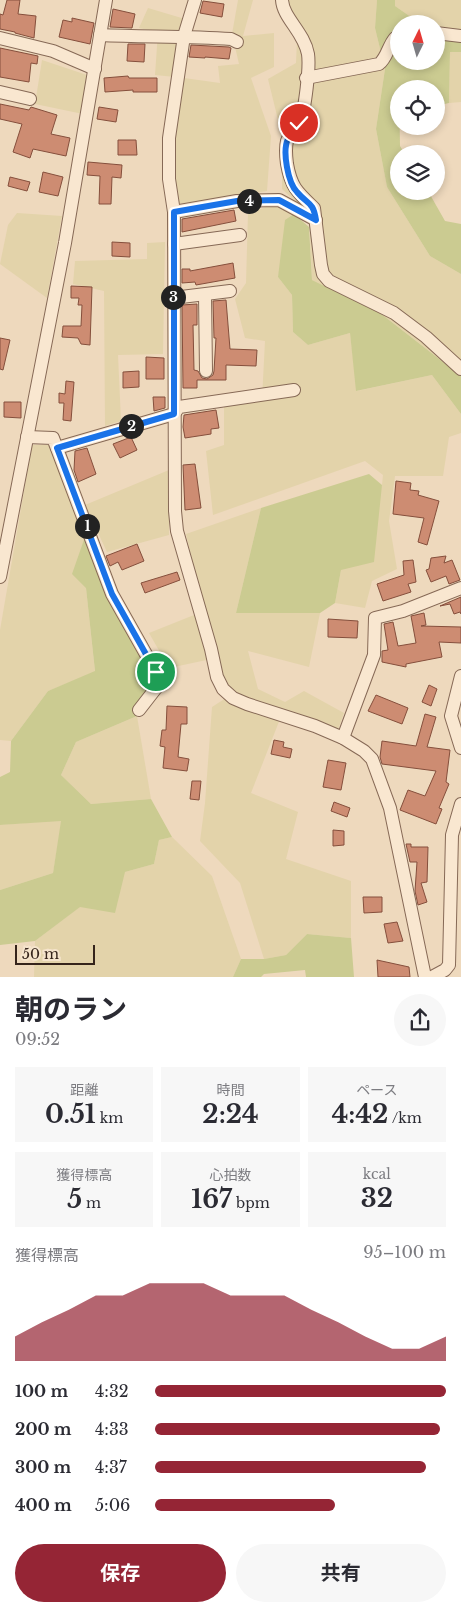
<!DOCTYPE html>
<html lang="ja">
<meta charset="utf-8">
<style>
:root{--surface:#fff;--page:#f7f7f7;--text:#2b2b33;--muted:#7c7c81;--accent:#952535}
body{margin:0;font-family:"Libre Baskerville","Noto Sans JP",serif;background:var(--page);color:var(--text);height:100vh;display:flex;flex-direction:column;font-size:19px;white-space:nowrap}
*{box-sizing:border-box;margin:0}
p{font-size:16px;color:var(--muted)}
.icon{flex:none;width:28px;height:28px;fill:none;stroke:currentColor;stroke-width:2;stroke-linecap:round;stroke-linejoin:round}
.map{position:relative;height:977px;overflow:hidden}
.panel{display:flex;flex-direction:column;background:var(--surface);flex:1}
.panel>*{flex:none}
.needle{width:32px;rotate:5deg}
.controls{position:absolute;left:390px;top:15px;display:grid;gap:10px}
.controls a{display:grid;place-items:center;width:55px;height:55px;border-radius:50%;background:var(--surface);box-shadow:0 2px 8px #0003;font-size:25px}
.scale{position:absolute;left:15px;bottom:12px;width:80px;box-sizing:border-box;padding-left:5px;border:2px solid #35241b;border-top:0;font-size:14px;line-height:18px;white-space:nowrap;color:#35241b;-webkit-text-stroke:4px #f5e4cc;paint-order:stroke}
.pin{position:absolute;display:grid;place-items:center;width:42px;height:42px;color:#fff;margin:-21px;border:2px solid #fff;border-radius:50%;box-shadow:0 1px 5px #0007}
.km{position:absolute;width:25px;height:25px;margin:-12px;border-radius:50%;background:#222;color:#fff;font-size:14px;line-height:25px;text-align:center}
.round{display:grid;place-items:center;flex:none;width:52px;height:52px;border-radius:26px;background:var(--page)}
.overview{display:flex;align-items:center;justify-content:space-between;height:85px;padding:0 15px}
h1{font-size:28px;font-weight:700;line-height:38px}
.stats{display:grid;grid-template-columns:repeat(3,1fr);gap:8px;height:85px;padding:5px 15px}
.stats div{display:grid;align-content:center;border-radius:0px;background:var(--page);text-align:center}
.stats b{font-size:25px;font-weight:700}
.stats small{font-size:14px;font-weight:400}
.stats p{font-size:14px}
.chart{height:140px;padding:10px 15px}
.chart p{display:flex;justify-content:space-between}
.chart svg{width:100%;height:90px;margin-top:5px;fill:var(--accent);opacity:.7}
.primary-button{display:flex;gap:10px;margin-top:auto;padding:10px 15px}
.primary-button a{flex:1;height:58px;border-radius:30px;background:var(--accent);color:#fff;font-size:20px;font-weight:700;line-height:58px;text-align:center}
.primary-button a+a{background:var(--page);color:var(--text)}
ul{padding:0 15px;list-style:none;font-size:16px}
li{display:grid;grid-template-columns:80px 60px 1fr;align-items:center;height:38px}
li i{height:12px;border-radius:6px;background:var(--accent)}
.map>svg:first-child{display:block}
</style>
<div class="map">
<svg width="461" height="977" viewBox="0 0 461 977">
<rect width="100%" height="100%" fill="#eed9bd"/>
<!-- farmland -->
<g fill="#e3d3aa">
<polygon points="238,0 253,0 243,36 274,33 274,67 251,78 271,136 267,191 178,204 171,168 184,78 220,83 218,66 239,64 232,34"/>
<polygon points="275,0 377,0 375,28 385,69 376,129 387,187 430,256 461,274 461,376 380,313 312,280 309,214 282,189 282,136 268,79 296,63 297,40"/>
<polygon points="395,0 461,0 461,32 436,30 436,24 421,24 395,6"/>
<polygon points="148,8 185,19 175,77 155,75 158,32 139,28"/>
<polygon points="450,52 461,52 461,102 449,103"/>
<polygon points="42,60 90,76 83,114 35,104"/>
<polygon points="272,205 294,214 278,277 292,295 293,332 308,345 350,333 357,391 432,375 461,414 461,433 449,437 443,476 395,476 389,521 397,569 372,581 365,608 335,603 341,570 382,485 383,475 365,461 213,515 206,451 224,445 224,405 262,399 265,341 245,338 235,299 246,283 248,213"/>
<polygon points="17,213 62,216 47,298 0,264 8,225"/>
<polygon points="165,242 163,354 118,355 121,421 105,426 104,291 73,284 75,261 147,259 147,243"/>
<polygon points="32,445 51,445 86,534 86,588 95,672 48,691 11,741 0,740 0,630"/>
<polygon points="169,470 169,535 107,552 85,505"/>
<polygon points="261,508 236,613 320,613 309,667 248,651 258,689 285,702 304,691 344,713 335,738 280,719 251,793 298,812 286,859 351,881 351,938 307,934 286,955 264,959 240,883 200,841 205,803 212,707 229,696 216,658 169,668 149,633 204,611 186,534"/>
<polygon points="137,716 151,799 91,804 61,775 76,742"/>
<polygon points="62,820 53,873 0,890 0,825"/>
<polygon points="172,837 212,876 241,959 233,977 34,977 35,941 125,872 154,864 159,840"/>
</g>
<!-- green -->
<g fill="#cbcb91">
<polygon points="377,0 395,0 395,6 421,24 399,24 399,61 436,61 436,30 461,32 461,52 450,52 449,103 436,106 436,89 399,89 400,146 405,154 399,154 399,191 428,191 445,221 461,224 461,274 430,256 387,187 376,129 385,69 375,28"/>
<polygon points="294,214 309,227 312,280 380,313 461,376 461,414 432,375 356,391 350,333 308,345 293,332 292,295 278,277 285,220"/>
<polygon points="369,474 382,485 374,562 341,570 335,603 320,613 236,613 261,508"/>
<polygon points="86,534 151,680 137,716 76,742 61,775 91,804 151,799 172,837 159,840 154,864 125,872 115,913 80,907 35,941 0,945 0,890 53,873 61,821 0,825 0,777 10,772 11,741 48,691 95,671 86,588 72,574"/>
<polygon points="307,934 351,938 354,977 306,977 305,970 264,974 261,977 233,977 241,959 264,959 286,955"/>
</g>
<!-- building -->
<g fill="#cd8c72" stroke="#854f3c">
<polygon points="7,0 20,0 18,14 36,16 34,38 15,33 15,32 0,29 0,14 3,15"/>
<polygon points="203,1 224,4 222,17 200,13"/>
<polygon points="113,9 135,14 132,28 110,27"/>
<polygon points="72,18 94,23 90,44 59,37 63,20 72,22"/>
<polygon points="128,44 145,44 144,62 127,61"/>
<polygon points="191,45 229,47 231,48 229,59 205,57 205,58 189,57"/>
<polygon points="0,48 38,56 37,64 31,63 29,82 0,77"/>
<polygon points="128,76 129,78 157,78 157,92 133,92 133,90 105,92 104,78"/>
<polygon points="0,104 29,110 31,107 57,115 51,134 70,138 66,156 33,149 30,158 13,152 22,124 0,119"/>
<polygon points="99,107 118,110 116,122 97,119"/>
<polygon points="118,140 136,140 137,155 118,155"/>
<polygon points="88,162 122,165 121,178 112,177 111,204 99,204 100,176 87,175"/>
<polygon points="43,172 63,177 58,196 39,192"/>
<polygon points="10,177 30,182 27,191 8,186"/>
<polygon points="234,210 236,221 182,232 182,219"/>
<polygon points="112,242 130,243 130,257 112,256"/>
<polygon points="233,263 235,278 196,285 195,282 182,283 182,269 190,269 190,271"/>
<polygon points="71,286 92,287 90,345 81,344 78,338 62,337 63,326 81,326 82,305 78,305 79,298 71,298"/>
<polygon points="226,300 230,349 257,350 256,366 226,365 226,380 197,380 197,388 183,388 182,305 197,304 197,325 193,325 194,370 198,371 202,378 207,379 213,375 214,371 216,338 214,338 213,301"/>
<polygon points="0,338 10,340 3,370 0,369"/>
<polygon points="146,357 164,358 164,379 146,379"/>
<polygon points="139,371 139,387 123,388 123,372"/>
<polygon points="66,381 74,382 71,421 63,420 64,403 59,403 59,393 65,394"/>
<polygon points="153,397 165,397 165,408 154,411"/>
<polygon points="4,402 21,402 21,418 4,417"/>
<polygon points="216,410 219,428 211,429 211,434 185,438 183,427 184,415"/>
<polygon points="131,437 137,450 120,458 113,444"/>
<polygon points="87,448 96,474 78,482 74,470 75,451"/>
<polygon points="195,464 201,508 185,510 183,465"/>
<polygon points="396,481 411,483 410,490 419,491 418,495 439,501 427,545 418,542 424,518 393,514"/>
<polygon points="137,544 144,561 122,570 118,562 110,566 106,556"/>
<polygon points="446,556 444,563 452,560 460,580 449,584 446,576 431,582 426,570 429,569 431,558"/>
<polygon points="413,560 416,582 408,584 411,592 383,601 377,584 404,575 403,561"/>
<polygon points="177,572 180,580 145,593 141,583"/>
<polygon points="461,597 461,614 460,612 454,614 450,604 440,606"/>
<polygon points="424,613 426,625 421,626 461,627 461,643 439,642 442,657 406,664 406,667 382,662 382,651 388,650 384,624 393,622 398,646 416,643 411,616"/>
<polygon points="328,619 358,621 357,638 328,637"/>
<polygon points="429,685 437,689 431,706 422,702"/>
<polygon points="376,695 408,708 402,724 368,711"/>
<polygon points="167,706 187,707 187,724 181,724 178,757 189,759 187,771 163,768 165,747 160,746 162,730 166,730"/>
<polygon points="425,714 436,717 427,747 450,750 446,782 449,784 439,808 442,809 436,824 400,810 408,790 425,796 436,771 382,764 380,757 382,741 416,746"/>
<polygon points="274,740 284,742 283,747 292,749 290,758 271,754"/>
<polygon points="328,760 346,763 341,790 323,787"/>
<polygon points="192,781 201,781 199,800 190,799"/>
<polygon points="334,802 350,808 347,817 331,811"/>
<polygon points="333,830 344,831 344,845 333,846"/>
<polygon points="406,844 411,844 411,847 428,847 427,882 421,883 427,902 418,905 415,891 417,862 410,862"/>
<polygon points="363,897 382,897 382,912 364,913"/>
<polygon points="397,922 403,941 388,943 384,924"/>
<polygon points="377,960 409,967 410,977 378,977"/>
</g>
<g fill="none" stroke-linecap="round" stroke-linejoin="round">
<defs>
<g id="street">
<polyline points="195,0 184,36 169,138 169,179 174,212 175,511 177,531 211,649 217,677 223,689 233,698 247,704 315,726 343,738 364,751 372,759 390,808 425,977"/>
<path d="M282,0C283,18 304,32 308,54C310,67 305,110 300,122C297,129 289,134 287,141C285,149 286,156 287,164C291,187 297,192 314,208L321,265L323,274L329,281L394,313L426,337L461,369"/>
<polyline points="436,33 461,36"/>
<path d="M100,35C144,37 188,36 231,39L237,42"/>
<polyline points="0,38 53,51 95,69"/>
<path d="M306,78L379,64C387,58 388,46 395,38L399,37"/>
<polyline points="0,92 30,99"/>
<polyline points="174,212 237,201 279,200 316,220"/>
<polyline points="174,244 240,235"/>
<polyline points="205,295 206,371"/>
<polyline points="173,298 230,291"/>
<polyline points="27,437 53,438 112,594 156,672 160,683 139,710"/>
<polyline points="57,448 174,414 179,407 294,390"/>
<polyline points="0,577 65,243 106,0"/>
<polyline points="461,676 451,716 461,748"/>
<polyline points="343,738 374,655 375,618 403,611 461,588"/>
<polyline points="432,977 445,970 449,965 452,835 461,804"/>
</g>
</defs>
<!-- street casing -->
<use href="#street" stroke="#866956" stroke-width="14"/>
<!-- street -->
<use href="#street" stroke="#f9e7d0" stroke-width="12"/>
</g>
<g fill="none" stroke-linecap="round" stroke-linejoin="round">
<defs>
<path id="route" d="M156,672L112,594L57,448L174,414V212L237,201L279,200L316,220C313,201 308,205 297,192C288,183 282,151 288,139C290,133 296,128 299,123"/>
</defs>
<!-- route casing -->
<use href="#route" stroke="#fff" stroke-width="10"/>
<!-- route -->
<use href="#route" stroke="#1a73e8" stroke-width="6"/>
</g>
</svg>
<div class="controls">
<a><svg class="needle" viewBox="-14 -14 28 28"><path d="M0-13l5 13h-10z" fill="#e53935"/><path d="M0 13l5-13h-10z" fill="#7c7c81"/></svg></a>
<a><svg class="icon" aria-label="locate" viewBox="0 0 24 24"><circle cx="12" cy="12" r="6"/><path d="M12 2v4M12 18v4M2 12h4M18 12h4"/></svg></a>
<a><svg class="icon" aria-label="layers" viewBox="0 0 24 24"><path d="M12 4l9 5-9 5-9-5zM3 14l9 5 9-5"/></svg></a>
</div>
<div class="scale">50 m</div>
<div class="pin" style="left:156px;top:672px;background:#1e9e55"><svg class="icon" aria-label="arrive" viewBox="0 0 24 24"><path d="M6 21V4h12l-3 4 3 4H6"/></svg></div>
<div class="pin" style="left:299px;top:123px;background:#d93025"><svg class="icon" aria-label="check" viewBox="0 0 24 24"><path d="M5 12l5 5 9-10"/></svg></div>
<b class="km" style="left:87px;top:526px">1</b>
<b class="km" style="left:131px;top:426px">2</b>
<b class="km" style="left:173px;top:297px">3</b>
<b class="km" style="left:249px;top:201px">4</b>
</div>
<section class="panel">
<div class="overview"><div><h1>朝のラン</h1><p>09:52</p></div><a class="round"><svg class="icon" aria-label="share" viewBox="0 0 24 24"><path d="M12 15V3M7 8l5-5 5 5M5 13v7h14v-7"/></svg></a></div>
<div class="stats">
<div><p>距離</p><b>0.51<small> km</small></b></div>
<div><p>時間</p><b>2:24</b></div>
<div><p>ペース</p><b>4:42<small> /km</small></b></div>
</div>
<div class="stats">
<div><p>獲得標高</p><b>5<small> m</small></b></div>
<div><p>心拍数</p><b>167<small> bpm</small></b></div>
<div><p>kcal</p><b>32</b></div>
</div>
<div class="chart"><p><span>獲得標高</span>95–100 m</p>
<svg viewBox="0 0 160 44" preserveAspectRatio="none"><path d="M0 44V32L10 25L20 19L30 12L40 12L50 6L60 6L70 6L80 12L90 12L100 12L110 19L120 25L130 32L140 38L150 38L160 32V44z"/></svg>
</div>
<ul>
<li><b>100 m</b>4:32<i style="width:100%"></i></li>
<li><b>200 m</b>4:33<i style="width:98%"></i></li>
<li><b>300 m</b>4:37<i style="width:93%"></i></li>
<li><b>400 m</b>5:06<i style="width:62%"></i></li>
</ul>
<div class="primary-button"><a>保存</a><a>共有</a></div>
</section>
